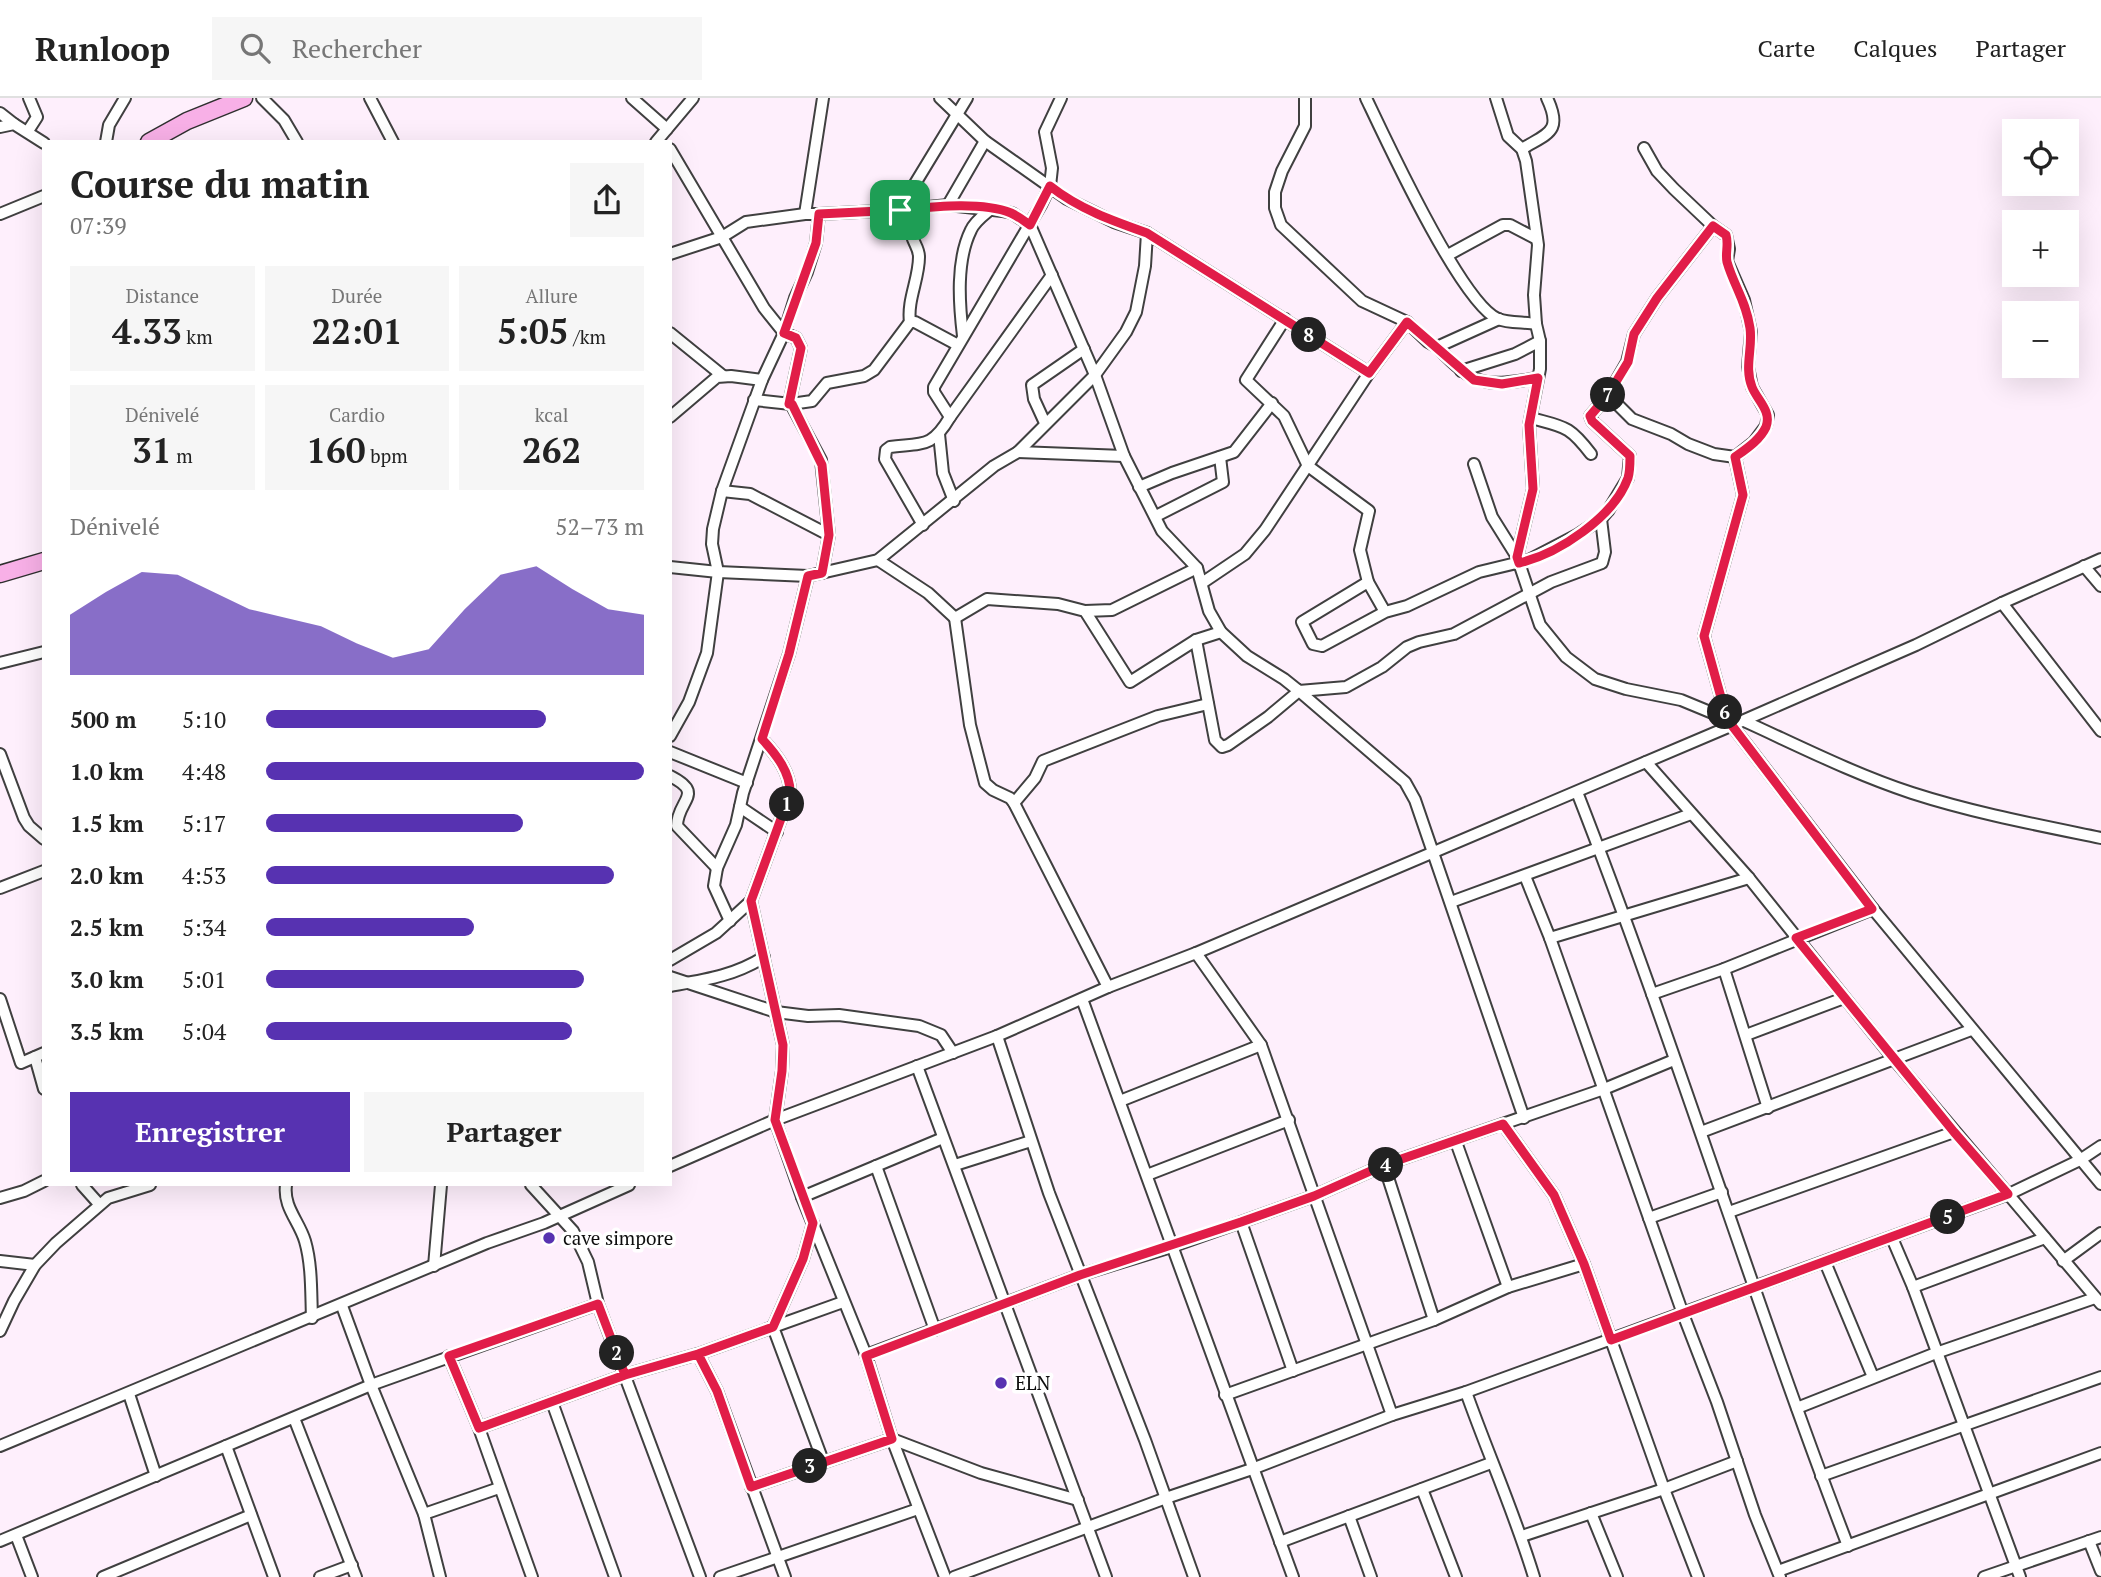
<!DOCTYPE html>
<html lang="fr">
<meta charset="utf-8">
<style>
:root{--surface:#fff;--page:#f6f6f6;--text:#222;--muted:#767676;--line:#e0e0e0;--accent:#5732b1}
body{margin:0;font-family:"PT Serif",serif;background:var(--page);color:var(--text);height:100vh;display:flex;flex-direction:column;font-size:26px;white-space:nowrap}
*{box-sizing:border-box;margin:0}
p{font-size:23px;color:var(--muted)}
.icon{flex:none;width:38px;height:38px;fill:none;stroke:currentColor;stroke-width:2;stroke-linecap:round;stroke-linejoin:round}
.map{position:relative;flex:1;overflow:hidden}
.drawer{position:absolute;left:42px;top:42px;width:630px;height:1046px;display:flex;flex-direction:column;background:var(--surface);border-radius:0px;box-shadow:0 7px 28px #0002}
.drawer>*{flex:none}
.controls{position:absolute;left:2002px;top:21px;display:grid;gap:14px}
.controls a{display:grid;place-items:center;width:77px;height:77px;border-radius:0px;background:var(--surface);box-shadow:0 7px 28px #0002;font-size:35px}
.pin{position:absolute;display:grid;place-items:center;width:60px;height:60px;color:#fff;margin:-30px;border-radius:14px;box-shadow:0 4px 10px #0006}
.km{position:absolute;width:35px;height:35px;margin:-18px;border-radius:50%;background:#222;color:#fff;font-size:19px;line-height:35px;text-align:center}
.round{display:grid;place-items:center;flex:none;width:74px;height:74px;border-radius:0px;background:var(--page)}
.headline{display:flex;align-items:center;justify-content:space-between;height:119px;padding:0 28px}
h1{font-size:38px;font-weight:700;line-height:52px}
.stats{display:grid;grid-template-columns:repeat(3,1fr);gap:10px;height:119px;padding:7px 28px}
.stats div{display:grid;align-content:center;border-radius:0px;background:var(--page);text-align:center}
.stats b{font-size:35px;font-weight:700}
.stats small{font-size:19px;font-weight:400}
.stats p{font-size:19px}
.chart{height:196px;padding:14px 28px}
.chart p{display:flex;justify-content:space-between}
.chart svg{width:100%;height:126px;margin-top:7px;fill:var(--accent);opacity:.7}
.button{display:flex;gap:14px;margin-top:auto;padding:14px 28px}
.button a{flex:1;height:80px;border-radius:0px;background:var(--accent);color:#fff;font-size:28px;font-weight:700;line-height:80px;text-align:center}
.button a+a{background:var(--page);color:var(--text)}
ul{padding:0 28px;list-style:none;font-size:23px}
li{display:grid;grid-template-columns:112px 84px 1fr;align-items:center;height:52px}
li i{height:18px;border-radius:9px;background:var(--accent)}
header{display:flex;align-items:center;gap:42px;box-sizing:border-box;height:98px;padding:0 35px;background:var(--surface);border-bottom:2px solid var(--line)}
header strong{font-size:33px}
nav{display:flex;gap:38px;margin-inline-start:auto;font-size:24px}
.search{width:490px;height:63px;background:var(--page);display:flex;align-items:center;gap:18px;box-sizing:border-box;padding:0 24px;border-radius:0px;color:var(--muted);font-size:26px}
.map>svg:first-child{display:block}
</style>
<header>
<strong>Runloop</strong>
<div class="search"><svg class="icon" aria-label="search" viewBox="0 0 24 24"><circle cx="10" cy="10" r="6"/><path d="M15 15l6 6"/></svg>Rechercher</div>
<nav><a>Carte</a><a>Calques</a><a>Partager</a></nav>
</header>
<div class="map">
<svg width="2101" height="1479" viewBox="0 0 2101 1479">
<rect width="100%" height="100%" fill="#feeffc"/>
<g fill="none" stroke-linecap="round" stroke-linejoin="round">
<defs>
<g id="street">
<polyline points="262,0 284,22 297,44"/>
<polyline points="370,0 393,44"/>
<polyline points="632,0 667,31"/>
<polyline points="940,0 985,43 1067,101 1114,124 1147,135"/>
<polyline points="1305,0 1305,28 1282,73 1275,94 1275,110 1281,127 1362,203 1407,224 1428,244 1437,249 1499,221"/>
<path d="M1366,0C1386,42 1461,205 1498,221C1508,225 1524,224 1536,226"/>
<polyline points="1496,0 1508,38 1522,51 1526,63 1538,147 1534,197 1536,226 1540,243 1540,271 1529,327 1533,391 1517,459 1540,527 1566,559 1595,581 1626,591 1681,602 1727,621"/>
<polyline points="0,15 14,26"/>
<polyline points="0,29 14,26 44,45"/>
<polyline points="28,33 37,19 29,0"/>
<polyline points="106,44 109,27 125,0"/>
<polyline points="656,44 693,0"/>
<polyline points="670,51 764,210 784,235 796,240 801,250 789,306"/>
<path d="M1522,51C1548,35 1563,34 1547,0"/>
<polyline points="948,107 985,43"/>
<polyline points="899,112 967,0"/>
<polyline points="0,116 44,98"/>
<polyline points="819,116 899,112 948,107 1002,113 1012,115 1030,127 1095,277 1124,358 1162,433 1197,470 1209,513 1221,534 1247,558 1284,581 1299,593 1346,589 1382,569 1407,549 1419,544 1454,536 1551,484 1602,465 1605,454 1601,421"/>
<polyline points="670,156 722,139 746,124 805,116"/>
<polyline points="1448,157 1503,127 1510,127 1537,141"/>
<polyline points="1285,221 1246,282 1284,318 1308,368 1369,413 1360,452 1368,484"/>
<path d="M910,224C907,202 919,181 919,159C919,150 914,146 912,138C910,130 911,120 911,111"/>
<polyline points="670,235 723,278"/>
<path d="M963,238C959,205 956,162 971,132C975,123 984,117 991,111"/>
<path d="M1437,249C1475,289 1485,289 1538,280"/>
<polyline points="1461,273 1515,256 1540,243"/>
<polyline points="1608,297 1632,321 1671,336 1688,346 1714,356 1735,359 1754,344 1766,328 1768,317 1752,289 1748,269 1751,234 1744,202 1727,163 1729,151 1726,137 1713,128 1674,91 1657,73 1644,50"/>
<polyline points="754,302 791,306 821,362 829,437 822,475"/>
<polyline points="791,306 812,303 827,285 864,278 874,272 910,224 915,224 958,247"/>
<polyline points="670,319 717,279 731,278 762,282"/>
<polyline points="950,319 1052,177"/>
<path d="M1531,320C1564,329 1569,327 1591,356"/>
<polyline points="1045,325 1034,301 1032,287 1084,251"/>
<polyline points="939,336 943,375 954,403"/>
<polyline points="1018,354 1124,358"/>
<polyline points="1735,359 1743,397 1704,538 1727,621 1873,811 2101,1086"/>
<polyline points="1474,366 1492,419 1517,459"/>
<polyline points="1139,389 1172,375 1234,354 1272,305"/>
<polyline points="722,393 750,396 829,437"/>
<polyline points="1156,418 1223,384 1220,359"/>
<path d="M923,427L885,361L886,352L890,349C923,345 932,350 950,319L934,294V289L1041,107L1050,88L1052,70L1045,34L1061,0"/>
<polyline points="878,462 928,495 955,520 987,501 1058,506 1085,513 1130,584 1196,542 1221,534"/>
<polyline points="2084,468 2101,488"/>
<polyline points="670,469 718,474 808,478 878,462 994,368 1018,354 1095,277 1126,234 1136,214 1145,168 1147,135 1369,275"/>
<polyline points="1202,485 1245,456 1265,432 1369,275 1407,224"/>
<polyline points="2002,505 2101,633"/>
<polyline points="1085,513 1112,512 1197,470"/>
<polyline points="1385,514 1368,484 1302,524 1313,546 1322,548 1385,514 1407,508 1479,474 1529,462 1577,437 1601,421 1608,413 1628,380 1630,358 1592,323 1590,318 1608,297 1627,264 1634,236 1657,200 1713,128"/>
<polyline points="955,520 970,627 985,685 993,692 1010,700 1014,705 1108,889"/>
<polyline points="1196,542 1215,642 1222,649 1228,647 1268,619 1299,593 1405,684 1415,702 1524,1020"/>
<polyline points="0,565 44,554"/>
<path d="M1744,623C1799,648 1854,676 1912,695C1974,715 2038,727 2101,740"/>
<polyline points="670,638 689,604 707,555 718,474 712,446 713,431 722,393 762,282 784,235 795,200 807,174 816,145 819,116 805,116 823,0"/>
<path d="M762,641C776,656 791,675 790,696L751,803L783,947L782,973L775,1022L802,1099L866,1257L892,1341L945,1479"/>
<polyline points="670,654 747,685"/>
<polyline points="0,656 24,720 29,728 44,741"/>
<polyline points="1646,664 1749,780 1893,960 2101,1206"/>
<path d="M670,678C706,696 677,702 677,728L717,770"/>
<path d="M1577,694C1674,942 1752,1198 1848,1448"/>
<polyline points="1014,705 1035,680 1043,663 1158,618 1208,606"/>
<polyline points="740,709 777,734"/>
<polyline points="1525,778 1550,840 1683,1216 1717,1304 1755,1417 1780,1479"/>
<polyline points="0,790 44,773"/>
<polyline points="1451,804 1691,716"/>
<polyline points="730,823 714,788 717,770 736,727 743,695 789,556 808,478"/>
<polyline points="1550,840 1749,780"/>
<polyline points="1196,855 1261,947 1392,1317"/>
<polyline points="670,862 716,835 751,803"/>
<polyline points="1724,871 1768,1010"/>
<polyline points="670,879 776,914 808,918 839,917 919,928 941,937 953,955"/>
<path d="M670,888C704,882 734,878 764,859"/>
<polyline points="1652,896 1724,871 1873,811"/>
<polyline points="0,901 21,965 44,955"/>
<polyline points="1082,901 1293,1479"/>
<polyline points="1746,937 1844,900"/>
<polyline points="997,938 1049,1095 1145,1342 1194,1479"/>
<polyline points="35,959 44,991"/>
<polyline points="917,968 1106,1479"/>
<polyline points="1120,1003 1261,947"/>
<polyline points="1503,1026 1554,1097 1584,1166 1664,1391 1698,1479"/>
<polyline points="1701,1034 1971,932"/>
<polyline points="1456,1044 1508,1189"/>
<polyline points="955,1067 1031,1043"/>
<polyline points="1384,1067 1434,1222"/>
<polyline points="670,1068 775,1022 997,938 1108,889 1196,855 1733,627 1916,547 2002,505 2101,461"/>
<polyline points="876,1068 935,1232"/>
<polyline points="1147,1077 1289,1022"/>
<polyline points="82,1087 99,1106"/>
<path d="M286,1087C283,1109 299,1123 305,1143C312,1167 311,1195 312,1220"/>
<polyline points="531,1087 573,1133 588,1164 598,1206 700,1479"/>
<polyline points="802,1099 943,1040"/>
<polyline points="0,1100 24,1093 44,1083"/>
<polyline points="1729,1114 1954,1034"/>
<polyline points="1649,1120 1722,1094"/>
<polyline points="1241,1124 1293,1273"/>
<polyline points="813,1125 803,1161 773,1229 823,1363"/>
<polyline points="1892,1140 1913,1189 2020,1479"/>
<polyline points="0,1163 35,1167"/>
<polyline points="2063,1163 2101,1135"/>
<polyline points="1825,1164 1873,1279"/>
<polyline points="434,1168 441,1087"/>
<polyline points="1913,1189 2045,1140"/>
<polyline points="342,1208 371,1287 424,1416 440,1479"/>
<polyline points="0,1233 14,1203 35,1167 56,1145 108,1100 150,1087"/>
<polyline points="698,1256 717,1293 785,1479"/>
<polyline points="866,1257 1080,1177 1171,1149 1314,1098 1384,1067 1604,991 1674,962"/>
<polyline points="449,1258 479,1330 532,1479"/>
<path d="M1466,1294C1488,1356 1515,1416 1534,1479"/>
<polyline points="129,1296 156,1378"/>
<polyline points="1225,1297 1434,1222 1508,1189 1584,1166"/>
<polyline points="552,1304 615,1479"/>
<polyline points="1797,1310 1936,1255 2095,1200"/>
<polyline points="294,1320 356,1479"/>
<polyline points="479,1330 625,1277 698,1256 843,1204"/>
<polyline points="0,1348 487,1145 544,1125 629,1087"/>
<polyline points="226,1348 274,1479"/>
<polyline points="1821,1378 2101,1279"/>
<polyline points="751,1389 892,1341 981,1375 1078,1402"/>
<polyline points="1422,1391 1456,1479"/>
<polyline points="1591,1415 1617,1479"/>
<polyline points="424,1416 499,1390"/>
<polyline points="1349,1418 1371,1479"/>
<polyline points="16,1437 32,1479"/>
<polyline points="1522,1438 1664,1391 1737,1363"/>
<polyline points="0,1443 371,1287 598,1206"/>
<polyline points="2089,1443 2101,1473"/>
<polyline points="1280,1444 1491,1365"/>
<polyline points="1778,1473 2101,1355"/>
<polyline points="103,1479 251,1417"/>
<polyline points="320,1479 352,1467"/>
<polyline points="720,1479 918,1411"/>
<polyline points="954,1479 1166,1400 1252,1371 1392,1317 1466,1294 2009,1096 2080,1062 2101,1048"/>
<polyline points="1984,1479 2101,1439"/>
</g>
<g id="secondary">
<polyline points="149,44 187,23 244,0"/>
<polyline points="0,476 44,463"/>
</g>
</defs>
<!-- street casing -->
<use href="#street" stroke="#404040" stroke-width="14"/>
<!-- secondary casing -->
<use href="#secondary" stroke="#2f2f2f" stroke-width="19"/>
<!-- street -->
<use href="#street" stroke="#fff" stroke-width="10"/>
<!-- secondary -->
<use href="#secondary" stroke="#f8b0e7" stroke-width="16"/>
</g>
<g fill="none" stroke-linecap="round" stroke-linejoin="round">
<defs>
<path id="route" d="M900,112L819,116L816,145L784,235L796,240L801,250L789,306H792L822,367L829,437L822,475L808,478L789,556L762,641C776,656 791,675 790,696L751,803L783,947L782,973L775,1022L813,1125L803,1161L773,1229L698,1256L625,1277L598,1206L449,1258L479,1330L625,1277L698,1256L717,1293L751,1389L892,1341L866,1258L1080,1177L1241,1124L1314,1098L1384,1067L1503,1026L1554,1097L1584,1166L1611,1242L2008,1096L1954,1034L1796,840L1872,811L1727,621L1704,538L1743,397L1735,359C1746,351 1760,342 1766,329C1772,313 1757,302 1752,289C1744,269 1753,250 1750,230C1746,203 1734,188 1727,164C1725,155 1729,147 1726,137L1713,128L1657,200L1634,236L1628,264L1608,297L1590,318L1592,323L1630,358C1630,365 1630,374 1628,380C1614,419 1558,456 1519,465L1517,459L1533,391L1529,327L1538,280L1502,286L1474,282L1407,224L1369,275L1147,135C1113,123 1079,111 1050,88L1030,127C1024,123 1018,118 1011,115C981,103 931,109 900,112"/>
</defs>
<!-- route casing -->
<use href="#route" stroke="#fff" stroke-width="14"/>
<!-- route -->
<use href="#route" stroke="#e11d48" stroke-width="9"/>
</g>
<!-- markers -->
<g fill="#5732b1" stroke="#fff" stroke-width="2.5">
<circle cx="549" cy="1140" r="7"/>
<circle cx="1001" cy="1285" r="7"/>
</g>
<g text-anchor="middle" stroke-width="7" stroke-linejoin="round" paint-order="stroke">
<!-- poi labels -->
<g font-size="19" fill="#0d0d0d" stroke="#fff" text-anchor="start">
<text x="563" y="1147">cave simpore</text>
<text x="1015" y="1292">ELN</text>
</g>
</g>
</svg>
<div class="controls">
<a><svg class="icon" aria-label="locate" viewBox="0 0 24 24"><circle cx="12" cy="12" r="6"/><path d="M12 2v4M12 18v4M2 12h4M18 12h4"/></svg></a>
<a>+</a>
<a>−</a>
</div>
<div class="pin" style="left:900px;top:112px;background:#1e9e55"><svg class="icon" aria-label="arrive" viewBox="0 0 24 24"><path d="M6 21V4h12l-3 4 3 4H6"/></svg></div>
<b class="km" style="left:787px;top:706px">1</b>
<b class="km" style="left:617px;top:1255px">2</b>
<b class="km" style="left:810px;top:1368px">3</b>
<b class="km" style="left:1386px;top:1067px">4</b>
<b class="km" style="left:1948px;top:1119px">5</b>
<b class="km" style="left:1725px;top:614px">6</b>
<b class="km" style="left:1608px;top:297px">7</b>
<b class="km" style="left:1309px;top:237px">8</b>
<section class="drawer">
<div class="headline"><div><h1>Course du matin</h1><p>07:39</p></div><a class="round"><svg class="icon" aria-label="share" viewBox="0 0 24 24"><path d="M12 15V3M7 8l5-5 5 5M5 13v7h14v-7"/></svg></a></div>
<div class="stats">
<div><p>Distance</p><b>4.33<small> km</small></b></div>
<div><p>Durée</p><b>22:01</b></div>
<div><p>Allure</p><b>5:05<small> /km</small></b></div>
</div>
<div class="stats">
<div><p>Dénivelé</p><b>31<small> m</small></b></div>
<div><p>Cardio</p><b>160<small> bpm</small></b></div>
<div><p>kcal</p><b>262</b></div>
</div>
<div class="chart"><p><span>Dénivelé</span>52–73 m</p>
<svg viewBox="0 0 160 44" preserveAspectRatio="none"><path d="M0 44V23L10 15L20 8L30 9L40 15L50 21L60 24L70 27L80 33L90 38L100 35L110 21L120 9L130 6L140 14L150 21L160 23V44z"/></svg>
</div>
<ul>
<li><b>500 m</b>5:10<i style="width:74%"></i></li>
<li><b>1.0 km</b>4:48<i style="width:100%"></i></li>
<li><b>1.5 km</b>5:17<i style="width:68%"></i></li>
<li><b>2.0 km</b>4:53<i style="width:92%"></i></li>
<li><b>2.5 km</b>5:34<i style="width:55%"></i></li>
<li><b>3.0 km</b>5:01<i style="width:84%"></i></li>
<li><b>3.5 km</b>5:04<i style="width:81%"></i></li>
</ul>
<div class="button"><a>Enregistrer</a><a>Partager</a></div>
</section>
</div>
